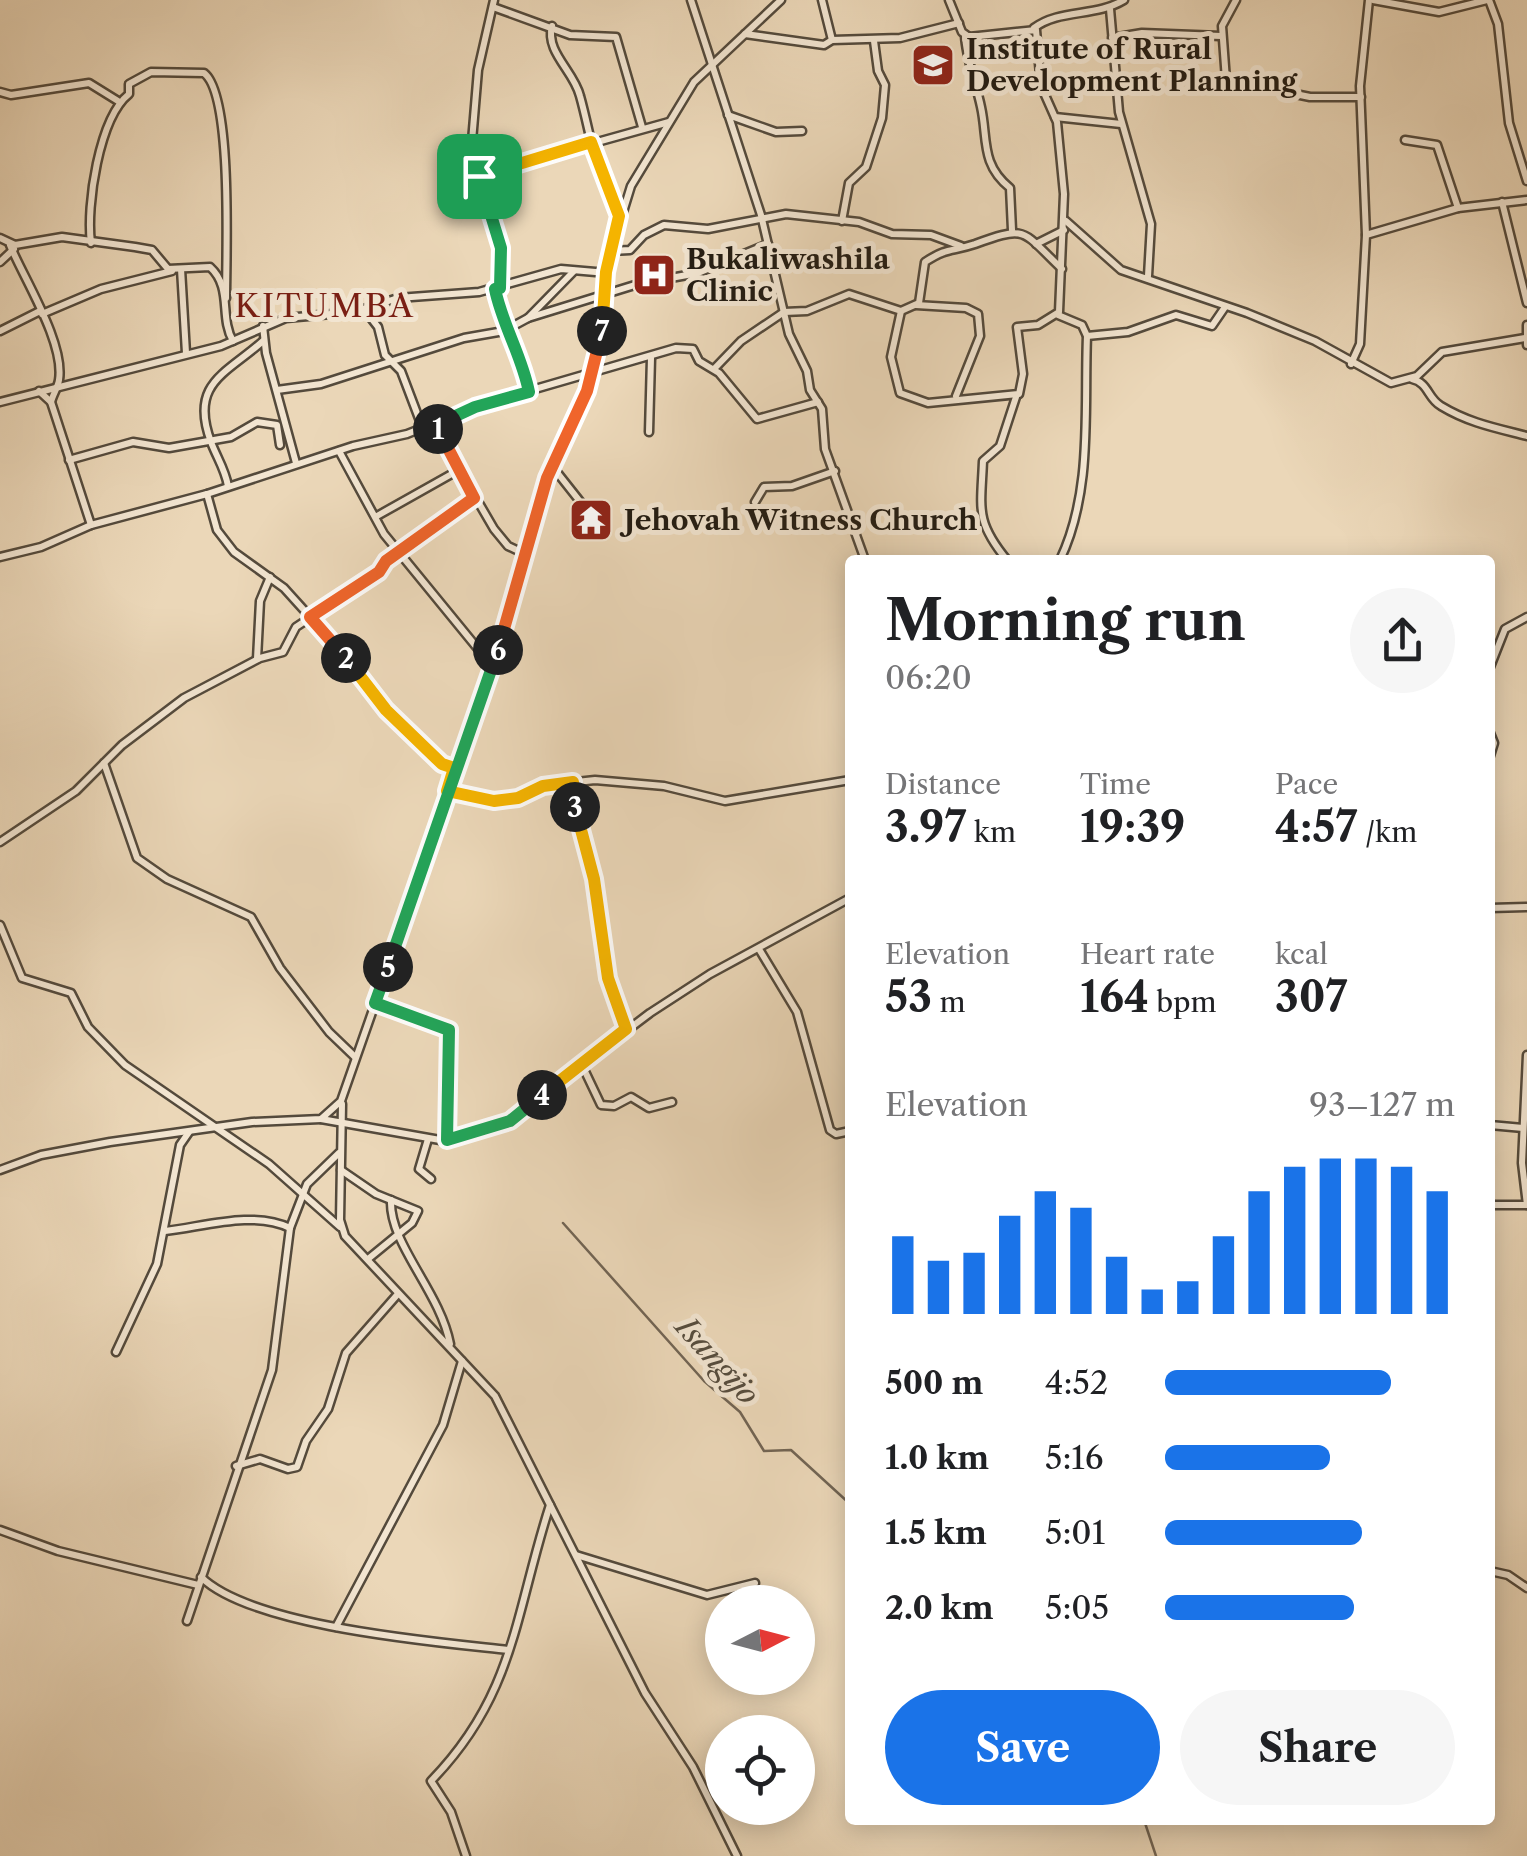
<!DOCTYPE html>
<meta charset="utf-8">
<style>
:root{--surface:#fff;--page:#f6f6f6;--text:#202124;--muted:#757577;--accent:#1a73e8}
body{margin:0;font-family:"Libre Caslon Text",serif;background:var(--page);color:var(--text);height:100vh;display:flex;flex-direction:column;font-size:38px;white-space:nowrap}
*{box-sizing:border-box;margin:0}
p{font-size:32px;color:var(--muted)}
.icon{flex:none;width:55px;height:55px;fill:none;stroke:currentColor;stroke-width:2;stroke-linecap:round;stroke-linejoin:round}
.map{position:relative;flex:1;overflow:hidden}
.panel{position:absolute;left:845px;top:555px;width:650px;height:1270px;display:flex;flex-direction:column;background:var(--surface);border-radius:10px;box-shadow:0 5px 25px #0003}
.panel>*{flex:none}
.needle{width:65px;rotate:84deg}
.fabs{position:absolute;left:705px;top:1585px;display:grid;gap:20px}
.fabs a{display:grid;place-items:center;width:110px;height:110px;border-radius:50%;background:var(--surface);box-shadow:0 5px 25px #0003;font-size:50px}
.pin{position:absolute;display:grid;place-items:center;width:85px;height:85px;color:#fff;margin:-42px;border-radius:20px;box-shadow:0 5px 15px #0006}
.km{position:absolute;width:50px;height:50px;margin:-25px;border-radius:50%;background:#222;color:#fff;font-size:28px;line-height:50px;text-align:center}
.round{display:grid;place-items:center;flex:none;width:105px;height:105px;border-radius:52px;background:var(--page)}
.head{display:flex;align-items:center;justify-content:space-between;height:170px;padding:0 40px}
h1{font-size:55px;font-weight:700;line-height:75px}
.figures{display:grid;grid-template-columns:repeat(3,1fr);gap:15px;height:170px;padding:10px 40px}
.figures div{display:grid;align-content:center}
.figures b{font-size:42px;font-weight:700}
.figures small{font-size:28px;font-weight:400}
.figures p{font-size:28px}
.chart{height:280px;padding:20px 40px}
.chart p{display:flex;justify-content:space-between}
.chart svg{width:100%;height:180px;margin-top:10px;stroke:var(--accent);stroke-width:6}
.cta{display:flex;gap:20px;margin-top:auto;padding:20px 40px}
.cta a{flex:1;height:115px;border-radius:60px;background:var(--accent);color:#fff;font-size:40px;font-weight:700;line-height:115px;text-align:center}
.cta a+a{background:var(--page);color:var(--text)}
ul{padding:0 40px;list-style:none;font-size:32px}
li{display:grid;grid-template-columns:160px 120px 1fr;align-items:center;height:75px}
li i{height:25px;border-radius:12px;background:var(--accent)}
.map>svg:first-child{display:block}
</style>
<div class="map">
<svg width="1527" height="1856" viewBox="0 0 1527 1856">
<rect width="100%" height="100%" fill="#ebd7b8"/>
<filter id="stains"><feTurbulence type="fractalNoise" baseFrequency=".002" numOctaves="4"/><feColorMatrix values="0 0 0 0 .2 0 0 0 0 .09 0 0 0 0 .02 0 0 0 .5 -.17"/></filter>
<radialGradient id="worn" r=".72"><stop offset=".6" stop-color="#630" stop-opacity="0"/><stop offset="1" stop-color="#630" stop-opacity=".3"/></radialGradient>
<g fill="none" stroke-linecap="round" stroke-linejoin="round">
<!-- stream -->
<g stroke="#726554" stroke-width="2.5">
<polyline points="563,1223 704,1381 740,1412 764,1451 791,1450 850,1504"/>
<polyline points="1144,1820 1156,1856"/>
</g>
<defs>
<g id="minor">
<polyline points="494,0 478,70 471,153 501,248 500,287"/>
<polyline points="691,0 761,215 789,334 807,371 810,390 822,409 825,449 865,560"/>
<polyline points="822,0 832,40"/>
<polyline points="1236,0 1222,26 1226,80 1310,97 1361,97"/>
<polyline points="1373,0 1439,12 1487,0"/>
<polyline points="1489,0 1498,24 1509,123 1527,181"/>
<polyline points="493,7 570,35 616,37 642,127"/>
<polyline points="1110,9 1119,112 1151,224 1148,276"/>
<path d="M552,26C545,52 574,71 580,96C591,135 596,180 618,215"/>
<path d="M1034,28C1059,9 1096,17 1124,0"/>
<polyline points="745,34 824,45 832,40 900,38 959,23"/>
<path d="M965,35C966,59 976,83 981,107C988,138 980,164 1010,188L1012,230"/>
<polyline points="1112,38 1142,33 1221,36"/>
<polyline points="0,92 11,95 89,83 118,101"/>
<polyline points="728,115 776,132 802,131"/>
<polyline points="1055,117 1121,124"/>
<polyline points="1405,140 1437,145 1458,208"/>
<polyline points="479,175 669,122"/>
<polyline points="1502,202 1527,303"/>
<polyline points="842,221 849,183 866,167 882,118 885,85 878,71 874,41"/>
<polyline points="1066,221 1121,270 1247,313 1315,341 1391,383 1417,376 1442,352 1525,338"/>
<polyline points="1366,235 1360,86 1369,0"/>
<path d="M0,238L15,245L62,237L135,247L152,250L168,269L210,267C233,288 219,317 233,341"/>
<path d="M91,243C86,206 99,118 129,94V84L151,72L204,73C233,95 226,257 226,298"/>
<polyline points="1036,244 1064,230"/>
<path d="M10,245C24,279 65,343 59,380C58,387 53,394 51,402"/>
<polyline points="611,251 630,250 644,235 664,225 708,229 786,214 859,222 892,234 931,235 961,246"/>
<polyline points="0,262 14,249"/>
<polyline points="181,269 186,353"/>
<polyline points="495,290 529,392"/>
<polyline points="916,305 966,308 978,314 980,336 956,396"/>
<polyline points="364,309 378,327 385,355 401,371 423,429"/>
<path d="M901,311L919,303L925,262C948,247 951,252 975,244C1028,225 1021,230 1062,269"/>
<polyline points="42,314 101,289 172,271"/>
<path d="M1058,315L1082,325L1087,336C1084,410 1093,491 1060,560"/>
<polyline points="528,318 638,284 698,273 768,244"/>
<polyline points="1527,325 1527,345"/>
<polyline points="263,326 266,353 296,463"/>
<polyline points="0,331 40,311"/>
<polyline points="1087,336 1128,332 1176,315 1212,326 1225,307"/>
<polyline points="1351,364 1360,344 1366,235 1458,208 1527,200"/>
<polyline points="714,369 741,341 784,312 807,311 849,294 901,311 891,357 900,393 928,403 1019,394 1023,374 1017,327 1038,325 1059,312 1064,194 1057,122 1041,86 1036,30 969,37 962,32 949,0"/>
<path d="M1412,379C1429,383 1427,398 1441,406C1469,423 1496,428 1527,436"/>
<polyline points="277,390 321,384 464,338 504,331 528,318 574,271"/>
<polyline points="39,391 51,402 91,525"/>
<polyline points="0,402 221,346 286,318 354,312 398,298 479,292 561,269 607,273"/>
<polyline points="434,426 494,529 508,546 525,554"/>
<polyline points="649,432 651,358"/>
<polyline points="339,451 384,534 492,666"/>
<polyline points="69,460 133,442 169,448 231,437 257,422 277,425 280,445"/>
<polyline points="552,466 586,509"/>
<path d="M228,486C225,469 217,458 211,442C189,383 226,374 263,341"/>
<polyline points="207,494 217,530 234,552 284,588 350,661 386,710 442,764 454,769"/>
<polyline points="755,502 764,487 792,486 835,471"/>
<polyline points="377,516 457,471"/>
<polyline points="0,557 41,547 91,525 207,494 353,446 407,434 480,405 676,348 693,349 699,361 719,373 757,419 818,402"/>
<path d="M1007,560C975,521 981,509 983,461L1000,446L1016,397"/>
<polyline points="257,659 260,601 270,577"/>
<polyline points="1490,667 1505,629 1527,617"/>
<polyline points="1490,733 1494,743 1490,756"/>
<polyline points="104,763 137,858 167,879 251,917 280,968 329,1032 355,1057"/>
<polyline points="573,782 607,973 626,1029"/>
<polyline points="447,791 498,801 518,798 539,786 595,780 664,786 725,801 850,780"/>
<polyline points="0,842 76,791 122,745 184,698 260,658 283,652 296,627 379,572 386,561 474,498"/>
<polyline points="1490,908 1527,907"/>
<polyline points="0,925 22,978 71,993 88,1027 125,1065 269,1164 340,1227"/>
<polyline points="759,949 797,1012 830,1130 836,1134 850,1131"/>
<polyline points="375,1003 448,1028 447,1140"/>
<polyline points="1527,1055 1522,1163 1527,1205"/>
<polyline points="581,1063 601,1105 614,1106 631,1097 649,1108 672,1102"/>
<polyline points="342,1104 340,1220 345,1236 495,1396 645,1693 693,1767 737,1856"/>
<polyline points="321,1119 440,1140 503,1124 650,1013 710,974 850,898"/>
<polyline points="1490,1125 1523,1128"/>
<polyline points="428,1139 419,1169 431,1179"/>
<polyline points="0,1170 41,1155 110,1142 252,1122 321,1119 341,1101 495,661 547,478 587,391 600,343 611,251 631,186 694,82 781,0"/>
<polyline points="341,1170 376,1194 418,1211 412,1223 368,1259"/>
<path d="M391,1200C389,1244 440,1291 450,1344"/>
<polyline points="1490,1205 1527,1205"/>
<path d="M165,1231C203,1227 253,1210 290,1228"/>
<polyline points="116,1352 157,1264 180,1145 189,1132"/>
<polyline points="236,1466 260,1459 288,1469 297,1467 306,1441 328,1409 346,1353 397,1295"/>
<polyline points="0,1530 58,1551 198,1585"/>
<polyline points="576,1555 707,1595 755,1583"/>
<polyline points="1490,1571 1508,1575 1527,1588"/>
<path d="M201,1577C252,1627 437,1642 508,1650"/>
<polyline points="187,1621 272,1370 290,1228 307,1184 339,1153"/>
<polyline points="336,1627 443,1425 462,1361"/>
<path d="M466,1856L451,1812L431,1781C515,1695 515,1613 550,1505"/>
</g>
</defs>
<!-- minor casing -->
<use href="#minor" stroke="#544a3c" stroke-width="11"/>
<!-- minor -->
<use href="#minor" stroke="#f2e5d1" stroke-width="6"/>
</g>
<g fill="none" stroke-linecap="round" stroke-linejoin="round">
<defs>
<path id="split-1" d="M438,429L434,426L475,407L529,392C522,356 502,324 495,289L500,288L501,248L479,176"/>
<polyline id="split-2" points="346,658 310,617 379,572 386,561 474,498 438,429"/>
<polyline id="split-3" points="346,658 386,710 442,764 454,768 447,791 494,801 518,798 543,786 573,782 575,807"/>
<polyline id="split-4" points="542,1095 626,1029 608,978 594,879 575,807"/>
<polyline id="split-5" points="388,967 375,1003 449,1030 447,1140 510,1121 542,1095"/>
<polyline id="split-6" points="388,967 498,650"/>
<polyline id="split-7" points="498,650 547,478 587,391 602,331"/>
<polyline id="split-8" points="479,176 591,142 619,216 606,272 602,331"/>
</defs>
<!-- split-1 casing -->
<use href="#split-1" stroke="#fff" stroke-width="20"/>
<!-- split-2 casing -->
<use href="#split-2" stroke="#fff" stroke-width="20"/>
<!-- split-3 casing -->
<use href="#split-3" stroke="#fff" stroke-width="20"/>
<!-- split-4 casing -->
<use href="#split-4" stroke="#fff" stroke-width="20"/>
<!-- split-5 casing -->
<use href="#split-5" stroke="#fff" stroke-width="20"/>
<!-- split-6 casing -->
<use href="#split-6" stroke="#fff" stroke-width="20"/>
<!-- split-7 casing -->
<use href="#split-7" stroke="#fff" stroke-width="20"/>
<!-- split-8 casing -->
<use href="#split-8" stroke="#fff" stroke-width="20"/>
<!-- split-1 -->
<use href="#split-1" stroke="#22a559" stroke-width="12"/>
<!-- split-2 -->
<use href="#split-2" stroke="#f0652b" stroke-width="12"/>
<!-- split-3 -->
<use href="#split-3" stroke="#f5b400" stroke-width="12"/>
<!-- split-4 -->
<use href="#split-4" stroke="#f5b400" stroke-width="12"/>
<!-- split-5 -->
<use href="#split-5" stroke="#22a559" stroke-width="12"/>
<!-- split-6 -->
<use href="#split-6" stroke="#22a559" stroke-width="12"/>
<!-- split-7 -->
<use href="#split-7" stroke="#f0652b" stroke-width="12"/>
<!-- split-8 -->
<use href="#split-8" stroke="#f5b400" stroke-width="12"/>
</g>
<!-- icons -->
<defs>
<symbol id="university-square" viewBox="-11 -11 22 22"><rect x="-9" y="-9" width="18" height="18" rx="4" fill="#8f2418" stroke="#f2e5d1"/><path d="M0-5L7-2L0 1L-7-2ZM-4 1L0 2.5L4 1V4Q0 6-4 4Z" fill="#fff"/></symbol>
<symbol id="hospital-square" viewBox="-11 -11 22 22"><rect x="-9" y="-9" width="18" height="18" rx="4" fill="#8f2418" stroke="#f2e5d1"/><path d="M-5-5h3v3.5h4V-5h3V5h-3V1.5h-4V5h-3Z" fill="#fff"/></symbol>
<symbol id="temple-square" viewBox="-11 -11 22 22"><rect x="-9" y="-9" width="18" height="18" rx="4" fill="#8f2418" stroke="#f2e5d1"/><path d="M0-6L5-2H3V0L6.5 2.5H4V6H1.5V3h-3V6H-4V2.5H-6.5L-3 0V-2H-5Z" fill="#fff"/></symbol>
</defs>
<g fill-rule="evenodd">
<use href="#university-square" x="908" y="40" width="50" height="50"/>
<use href="#hospital-square" x="629" y="250" width="50" height="50"/>
<use href="#temple-square" x="566" y="495" width="50" height="50"/>
</g>
<g text-anchor="middle" stroke-width="10" stroke-linejoin="round" paint-order="stroke">
<!-- poi labels -->
<g font-size="28" font-weight="bold" fill="#221b12" stroke="#f2e5d1" text-anchor="start">
<text x="966" y="59">Institute of Rural<tspan x="966" dy="32">Development Planning</tspan></text>
<text x="686" y="269">Bukaliwashila<tspan x="686" dy="32">Clinic</tspan></text>
<text x="624" y="530">Jehovah Witness Church</text>
</g>
<!-- water labels -->
<g font-size="30" font-style="italic" fill="#574d3e" stroke="#f2e5d1">
<text transform="translate(717 1361) rotate(48)" y="10">Isangijo</text>
</g>
<!-- quarter labels -->
<g font-size="32" letter-spacing="2.5" fill="#7a1f14" stroke="#f2e5d1">
<text x="325" y="317">KITUMBA</text>
</g>
</g>
<rect width="100%" height="100%" filter="url(#stains)"/>
<rect width="100%" height="100%" fill="url(#worn)"/>
</svg>
<div class="fabs">
<a><svg class="needle" viewBox="-14 -14 28 28"><path d="M0-13l5 13h-10z" fill="#e53935"/><path d="M0 13l5-13h-10z" fill="#757577"/></svg></a>
<a><svg class="icon" aria-label="locate" viewBox="0 0 24 24"><circle cx="12" cy="12" r="6"/><path d="M12 2v4M12 18v4M2 12h4M18 12h4"/></svg></a>
</div>
<div class="pin" style="left:479px;top:176px;background:#1e9e55"><svg class="icon" aria-label="arrive" viewBox="0 0 24 24"><path d="M6 21V4h12l-3 4 3 4H6"/></svg></div>
<b class="km" style="left:438px;top:429px">1</b>
<b class="km" style="left:346px;top:658px">2</b>
<b class="km" style="left:575px;top:807px">3</b>
<b class="km" style="left:542px;top:1095px">4</b>
<b class="km" style="left:388px;top:967px">5</b>
<b class="km" style="left:498px;top:650px">6</b>
<b class="km" style="left:602px;top:331px">7</b>
<section class="panel">
<div class="head"><div><h1>Morning run</h1><p>06:20</p></div><a class="round"><svg class="icon" aria-label="share" viewBox="0 0 24 24"><path d="M12 15V3M7 8l5-5 5 5M5 13v7h14v-7"/></svg></a></div>
<div class="figures">
<div><p>Distance</p><b>3.97<small> km</small></b></div>
<div><p>Time</p><b>19:39</b></div>
<div><p>Pace</p><b>4:57<small> /km</small></b></div>
</div>
<div class="figures">
<div><p>Elevation</p><b>53<small> m</small></b></div>
<div><p>Heart rate</p><b>164<small> bpm</small></b></div>
<div><p>kcal</p><b>307</b></div>
</div>
<div class="chart"><p><span>Elevation</span>93–127 m</p>
<svg viewBox="0 0 160 44" preserveAspectRatio="none"><path d="M5 44V25M15 44V31M25 44V29M35 44V20M45 44V14M55 44V18M65 44V30M75 44V38M85 44V36M95 44V25M105 44V14M115 44V8M125 44V6M135 44V6M145 44V8M155 44V14"/></svg>
</div>
<ul>
<li><b>500 m</b>4:52<i style="width:78%"></i></li>
<li><b>1.0 km</b>5:16<i style="width:57%"></i></li>
<li><b>1.5 km</b>5:01<i style="width:68%"></i></li>
<li><b>2.0 km</b>5:05<i style="width:65%"></i></li>
</ul>
<div class="cta"><a>Save</a><a>Share</a></div>
</section>
</div>
